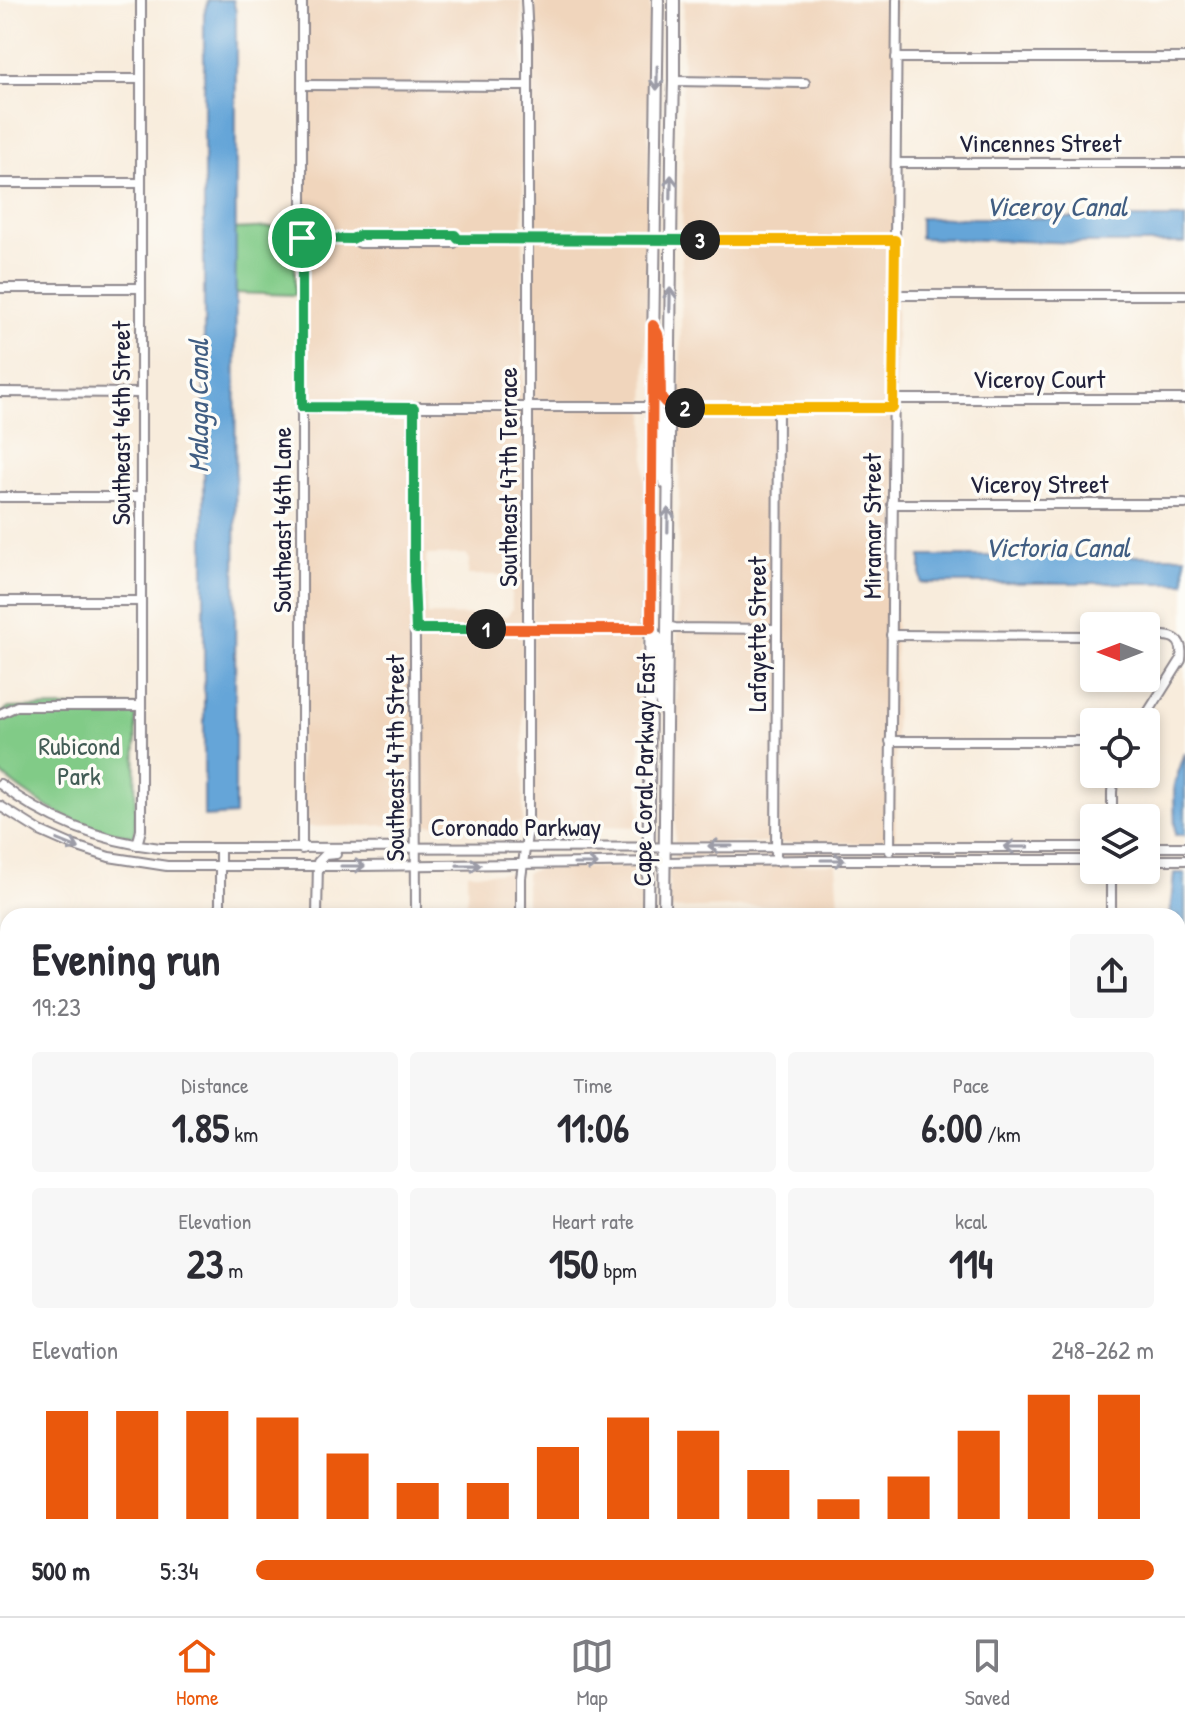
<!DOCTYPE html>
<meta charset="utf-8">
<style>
:root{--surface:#fff;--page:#f7f7f7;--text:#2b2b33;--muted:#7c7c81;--line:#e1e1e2;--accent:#ea580c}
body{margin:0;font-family:"Patrick Hand",sans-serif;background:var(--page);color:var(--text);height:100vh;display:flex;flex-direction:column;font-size:30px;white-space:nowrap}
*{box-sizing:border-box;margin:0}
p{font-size:26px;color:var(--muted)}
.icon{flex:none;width:44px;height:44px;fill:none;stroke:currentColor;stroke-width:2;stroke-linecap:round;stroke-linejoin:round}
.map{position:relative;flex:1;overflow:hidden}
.side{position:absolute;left:0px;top:908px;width:1186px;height:708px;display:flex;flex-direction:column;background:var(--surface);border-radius:24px 24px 0 0;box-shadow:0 4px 12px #0003}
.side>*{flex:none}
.needle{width:52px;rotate:270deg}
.tools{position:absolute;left:1080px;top:612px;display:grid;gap:16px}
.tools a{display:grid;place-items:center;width:80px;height:80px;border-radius:8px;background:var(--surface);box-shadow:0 4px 12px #0003;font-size:40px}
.pin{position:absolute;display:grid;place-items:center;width:68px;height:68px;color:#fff;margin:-34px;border:4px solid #fff;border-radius:50%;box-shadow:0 2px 8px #0007}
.km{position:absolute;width:40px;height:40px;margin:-20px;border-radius:50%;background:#222;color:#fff;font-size:22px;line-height:40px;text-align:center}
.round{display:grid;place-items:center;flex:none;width:84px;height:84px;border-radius:8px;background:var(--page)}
.summary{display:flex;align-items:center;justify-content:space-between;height:136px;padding:0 32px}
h1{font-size:44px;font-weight:700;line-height:60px}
.figures{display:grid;grid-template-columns:repeat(3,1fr);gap:12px;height:136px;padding:8px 32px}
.figures div{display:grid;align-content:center;border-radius:8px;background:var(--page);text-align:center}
.figures b{font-size:40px;font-weight:700}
.figures small{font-size:22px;font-weight:400}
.figures p{font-size:22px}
.chart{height:224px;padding:16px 32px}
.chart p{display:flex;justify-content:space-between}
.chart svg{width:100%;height:144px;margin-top:8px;stroke:var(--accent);stroke-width:6}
ul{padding:0 32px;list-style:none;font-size:26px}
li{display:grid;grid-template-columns:128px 96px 1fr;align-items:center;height:60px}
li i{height:20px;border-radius:10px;background:var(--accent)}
.tabs{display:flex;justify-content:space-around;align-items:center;height:112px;border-top:2px solid var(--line);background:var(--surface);font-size:22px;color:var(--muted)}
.tabs a{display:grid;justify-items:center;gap:4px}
.tabs .active{color:var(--accent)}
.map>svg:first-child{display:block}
</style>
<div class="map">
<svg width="1185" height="1616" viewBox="0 0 1185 1616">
<rect width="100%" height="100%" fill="#fdfcf7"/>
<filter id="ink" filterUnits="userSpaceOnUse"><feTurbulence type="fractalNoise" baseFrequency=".0125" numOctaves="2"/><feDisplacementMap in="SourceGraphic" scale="16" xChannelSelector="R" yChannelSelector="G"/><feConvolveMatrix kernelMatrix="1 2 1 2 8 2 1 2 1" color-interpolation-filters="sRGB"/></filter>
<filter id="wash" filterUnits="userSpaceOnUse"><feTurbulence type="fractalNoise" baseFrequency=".006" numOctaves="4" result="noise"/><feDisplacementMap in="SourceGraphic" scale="32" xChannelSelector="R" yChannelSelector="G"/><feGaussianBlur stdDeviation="1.8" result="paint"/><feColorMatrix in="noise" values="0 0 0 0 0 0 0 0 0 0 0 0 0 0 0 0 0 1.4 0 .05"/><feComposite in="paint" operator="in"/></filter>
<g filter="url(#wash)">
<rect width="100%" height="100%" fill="#f8ecdc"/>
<!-- built -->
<g fill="#f0d5bc" fill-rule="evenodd">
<path d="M304,0H521L523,40V823L300,827ZM466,554L469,558L468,575H508L511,577L512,609L507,616L427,615L426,558L427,555Z"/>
<polygon points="535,0 650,0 644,524 639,827 532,824 532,41 535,22"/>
<polygon points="684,0 897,0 895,843 675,843 683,148 682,76"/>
<polygon points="675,851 836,851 836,856 675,858"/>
<polygon points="836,864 839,904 669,909 669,867"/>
<polygon points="644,867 643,916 526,916 526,873 539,868"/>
<rect x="467" y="873" width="50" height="43"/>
<rect x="525" y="1608" width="110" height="8"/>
</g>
<!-- green -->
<g fill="#81cb87" stroke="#527661" stroke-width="2">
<polygon points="295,226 295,295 235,293 234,229"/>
<path d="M136,706L135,837C119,833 102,830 86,825C55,814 25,794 0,773V714L9,708Z"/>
</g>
<!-- water -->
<g fill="#65a5d8" stroke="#44648a" stroke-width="2">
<polygon points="208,0 233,0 236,12 235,815 204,817 204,14"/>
<polygon points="920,218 1185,218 1185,243 1081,243 921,238 920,237"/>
<rect x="921" y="556" width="264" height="27"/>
<polygon points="1185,753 1185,835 1175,835 1174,785"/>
<polygon points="1174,873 1185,873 1185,964 1178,975 1178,916 1170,916"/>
<polygon points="818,1608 1134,1608 1138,1616 821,1616"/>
</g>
</g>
<g filter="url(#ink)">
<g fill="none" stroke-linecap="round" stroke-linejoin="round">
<defs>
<g id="minor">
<polyline points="302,0 302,849"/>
<polyline points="896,58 1185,58"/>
<polyline points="0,79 140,79"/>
<polyline points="674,81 805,83"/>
<polyline points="302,85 527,86"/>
<polyline points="896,163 1185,163"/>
<polyline points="0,183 140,183"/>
<polyline points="302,238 352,239 360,243 454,243 458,239"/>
<path d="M352,239C369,231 433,235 455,235L458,239L895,240"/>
<polyline points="0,288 141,288"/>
<polyline points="894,295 1185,295"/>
<polyline points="0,392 141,393"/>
<polyline points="893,399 1185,399"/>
<polyline points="669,406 677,408 893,408"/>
<polyline points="302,407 652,407"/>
<polyline points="414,408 416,916"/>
<polyline points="0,497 141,497"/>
<polyline points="892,504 1185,504"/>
<polyline points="0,601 141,601"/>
<polyline points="667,626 675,628 777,629"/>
<polyline points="416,629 651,629"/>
<polyline points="891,635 1094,636"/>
<polyline points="0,714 17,706 141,706"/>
<path d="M1142,722L1181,660C1185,632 1165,636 1146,636"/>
<polyline points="890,741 1094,741"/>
<path d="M0,784C47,821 101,841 160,848L1094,847"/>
<polyline points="0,806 40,831 72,845 109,857 167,866 360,866 813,860 1094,860"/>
<polyline points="1112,818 1112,792 1114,774"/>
<polyline points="137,845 141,830 141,0"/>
<polyline points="1146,847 1185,847"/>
<polyline points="220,849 220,916"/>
<polyline points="890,851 897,0"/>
<polyline points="1146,860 1185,860"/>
<polyline points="776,861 778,408"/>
<polyline points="317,916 318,862 325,855 336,854"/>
<polyline points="521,916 521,878 528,828 528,37 526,0"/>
<polyline points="1111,916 1111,870"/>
<polyline points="0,1038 8,1042"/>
<polyline points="1178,1124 1185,1126"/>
<polyline points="0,1185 8,1187"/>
<polyline points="1178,1259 1185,1259"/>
<polyline points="0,1329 8,1331"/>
<polyline points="1178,1391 1185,1391"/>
<polyline points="1178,1524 1185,1524"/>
<polyline points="1178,1579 1185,1594"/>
<polyline points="763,1608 766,1616"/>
<polyline points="520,1616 521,1608"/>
</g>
<g id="major">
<path d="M658,334C661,348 657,393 663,402C665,403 667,404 669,406"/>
<polyline points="652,407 661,416 661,470 662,477 665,483"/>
<polyline points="651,629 658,638 659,699 665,712"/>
<polyline points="648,916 653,349 658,0"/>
<polyline points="664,916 672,158 674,81 674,0"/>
<polyline points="0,1527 8,1529"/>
<polyline points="0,1541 8,1543"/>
<polyline points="141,1608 147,1616"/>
<polyline points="158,1608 163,1616"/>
<polyline points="639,1616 639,1608"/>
<polyline points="657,1616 657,1608"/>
</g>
</defs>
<!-- minor casing -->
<use href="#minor" stroke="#8d878c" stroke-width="12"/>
<!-- major casing -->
<use href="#major" stroke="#8d878c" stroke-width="14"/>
<!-- minor -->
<use href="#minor" stroke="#fff" stroke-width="8"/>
<!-- major -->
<use href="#major" stroke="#fff" stroke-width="10"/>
</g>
<!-- one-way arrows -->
<defs><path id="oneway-shaft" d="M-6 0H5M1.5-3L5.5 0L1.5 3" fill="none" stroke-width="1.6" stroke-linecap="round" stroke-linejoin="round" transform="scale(2)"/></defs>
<g stroke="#9c9ca7">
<use href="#oneway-shaft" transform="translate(657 78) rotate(91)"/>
<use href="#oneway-shaft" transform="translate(671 187) rotate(-89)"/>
<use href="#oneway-shaft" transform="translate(670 300) rotate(-89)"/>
<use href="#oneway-shaft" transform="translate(668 520) rotate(-89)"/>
<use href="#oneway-shaft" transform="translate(68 844) rotate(22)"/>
<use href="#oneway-shaft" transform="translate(720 846) rotate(180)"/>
<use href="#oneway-shaft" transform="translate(1016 847) rotate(-180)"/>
<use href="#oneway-shaft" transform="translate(833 860)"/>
<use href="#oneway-shaft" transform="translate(586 864)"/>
<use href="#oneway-shaft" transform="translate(469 865) rotate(-1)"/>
<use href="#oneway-shaft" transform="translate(353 866)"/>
</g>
</g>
<g fill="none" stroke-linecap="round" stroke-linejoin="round" filter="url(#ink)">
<defs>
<polyline id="split-1" points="302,238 302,407 414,408 414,581 416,629 486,629"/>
<path id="split-2" d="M486,629H651L653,325L658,334L660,343L661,397C666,407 675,408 685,408"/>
<polyline id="split-3" points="685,408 893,408 895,240 700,240"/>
<polyline id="split-4" points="302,238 352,239 360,235 455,235 458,239 700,240"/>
</defs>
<!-- split-1 casing -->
<use href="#split-1" stroke="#fff" stroke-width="16"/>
<!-- split-2 casing -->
<use href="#split-2" stroke="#fff" stroke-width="16"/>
<!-- split-3 casing -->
<use href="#split-3" stroke="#fff" stroke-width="16"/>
<!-- split-4 casing -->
<use href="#split-4" stroke="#fff" stroke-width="16"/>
<!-- split-1 -->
<use href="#split-1" stroke="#22a559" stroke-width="10"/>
<!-- split-2 -->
<use href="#split-2" stroke="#f0652b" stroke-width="10"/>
<!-- split-3 -->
<use href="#split-3" stroke="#f5b400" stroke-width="10"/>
<!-- split-4 -->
<use href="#split-4" stroke="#22a559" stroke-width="10"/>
</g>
<g text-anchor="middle" stroke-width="7" stroke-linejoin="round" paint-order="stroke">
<!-- street labels -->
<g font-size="26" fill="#22223b" stroke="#fdfcf7">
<text x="1040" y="152">Vincennes Street</text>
<text x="1039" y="388">Viceroy Court</text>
<text transform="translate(121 423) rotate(-90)" y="9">Southeast 46th Street</text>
<text transform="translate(508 477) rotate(-90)" y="9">Southeast 47th Terrace</text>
<text x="1039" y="493">Viceroy Street</text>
<text transform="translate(282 520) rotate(-90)" y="9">Southeast 46th Lane</text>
<text transform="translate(872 526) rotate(-90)" y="9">Miramar Street</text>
<text transform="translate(757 634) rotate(-90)" y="9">Lafayette Street</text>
<text transform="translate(395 758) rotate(-90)" y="9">Southeast 47th Street</text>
<text transform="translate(644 770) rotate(-89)" y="9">Cape Coral Parkway East</text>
<text x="516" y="836">Coronado Parkway</text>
</g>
<!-- park labels -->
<g font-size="26" fill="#435d56" stroke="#fdfcf7">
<text x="79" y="755">Rubicond<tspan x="79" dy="30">Park</tspan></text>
</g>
<!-- water labels -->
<g font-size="28" font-style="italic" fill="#405d82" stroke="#fdfcf7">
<text x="1056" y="216">Viceroy Canal</text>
<text transform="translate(198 406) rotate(-90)" y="10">Malaga Canal</text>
<text x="1057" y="557">Victoria Canal</text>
</g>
</g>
</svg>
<div class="tools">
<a><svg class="needle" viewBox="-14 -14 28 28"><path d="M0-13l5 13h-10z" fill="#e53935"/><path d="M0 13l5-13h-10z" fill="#7c7c81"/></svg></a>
<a><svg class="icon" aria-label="locate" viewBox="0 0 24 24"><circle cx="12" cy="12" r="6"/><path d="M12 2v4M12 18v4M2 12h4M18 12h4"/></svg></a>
<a><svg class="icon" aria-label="layers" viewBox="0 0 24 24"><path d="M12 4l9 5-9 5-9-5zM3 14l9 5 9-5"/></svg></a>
</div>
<div class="pin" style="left:302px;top:238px;background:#1e9e55"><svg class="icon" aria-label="arrive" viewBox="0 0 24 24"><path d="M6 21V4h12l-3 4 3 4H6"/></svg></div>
<b class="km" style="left:486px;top:629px">1</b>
<b class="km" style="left:685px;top:408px">2</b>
<b class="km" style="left:700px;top:240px">3</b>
<section class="side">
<div class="summary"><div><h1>Evening run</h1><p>19:23</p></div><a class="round"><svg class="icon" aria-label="share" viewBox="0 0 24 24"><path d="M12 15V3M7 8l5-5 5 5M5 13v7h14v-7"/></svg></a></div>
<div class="figures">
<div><p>Distance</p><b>1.85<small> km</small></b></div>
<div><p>Time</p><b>11:06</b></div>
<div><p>Pace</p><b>6:00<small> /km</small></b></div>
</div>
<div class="figures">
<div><p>Elevation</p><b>23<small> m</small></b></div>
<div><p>Heart rate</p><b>150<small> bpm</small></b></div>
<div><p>kcal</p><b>114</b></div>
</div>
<div class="chart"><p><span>Elevation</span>248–262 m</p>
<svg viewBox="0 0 160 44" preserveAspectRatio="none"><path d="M5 44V11M15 44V11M25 44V11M35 44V13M45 44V24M55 44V33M65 44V33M75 44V22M85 44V13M95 44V17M105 44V29M115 44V38M125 44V31M135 44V17M145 44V6M155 44V6"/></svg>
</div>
<ul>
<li><b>500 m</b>5:34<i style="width:100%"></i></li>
</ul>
</section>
</div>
<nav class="tabs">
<a class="active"><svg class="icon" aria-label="home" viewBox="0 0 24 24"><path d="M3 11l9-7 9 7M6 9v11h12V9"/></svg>Home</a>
<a><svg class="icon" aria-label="map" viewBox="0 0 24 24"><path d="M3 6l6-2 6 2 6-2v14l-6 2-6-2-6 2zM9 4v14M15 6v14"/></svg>Map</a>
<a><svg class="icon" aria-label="saved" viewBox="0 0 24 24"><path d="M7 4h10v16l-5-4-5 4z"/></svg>Saved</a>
</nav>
